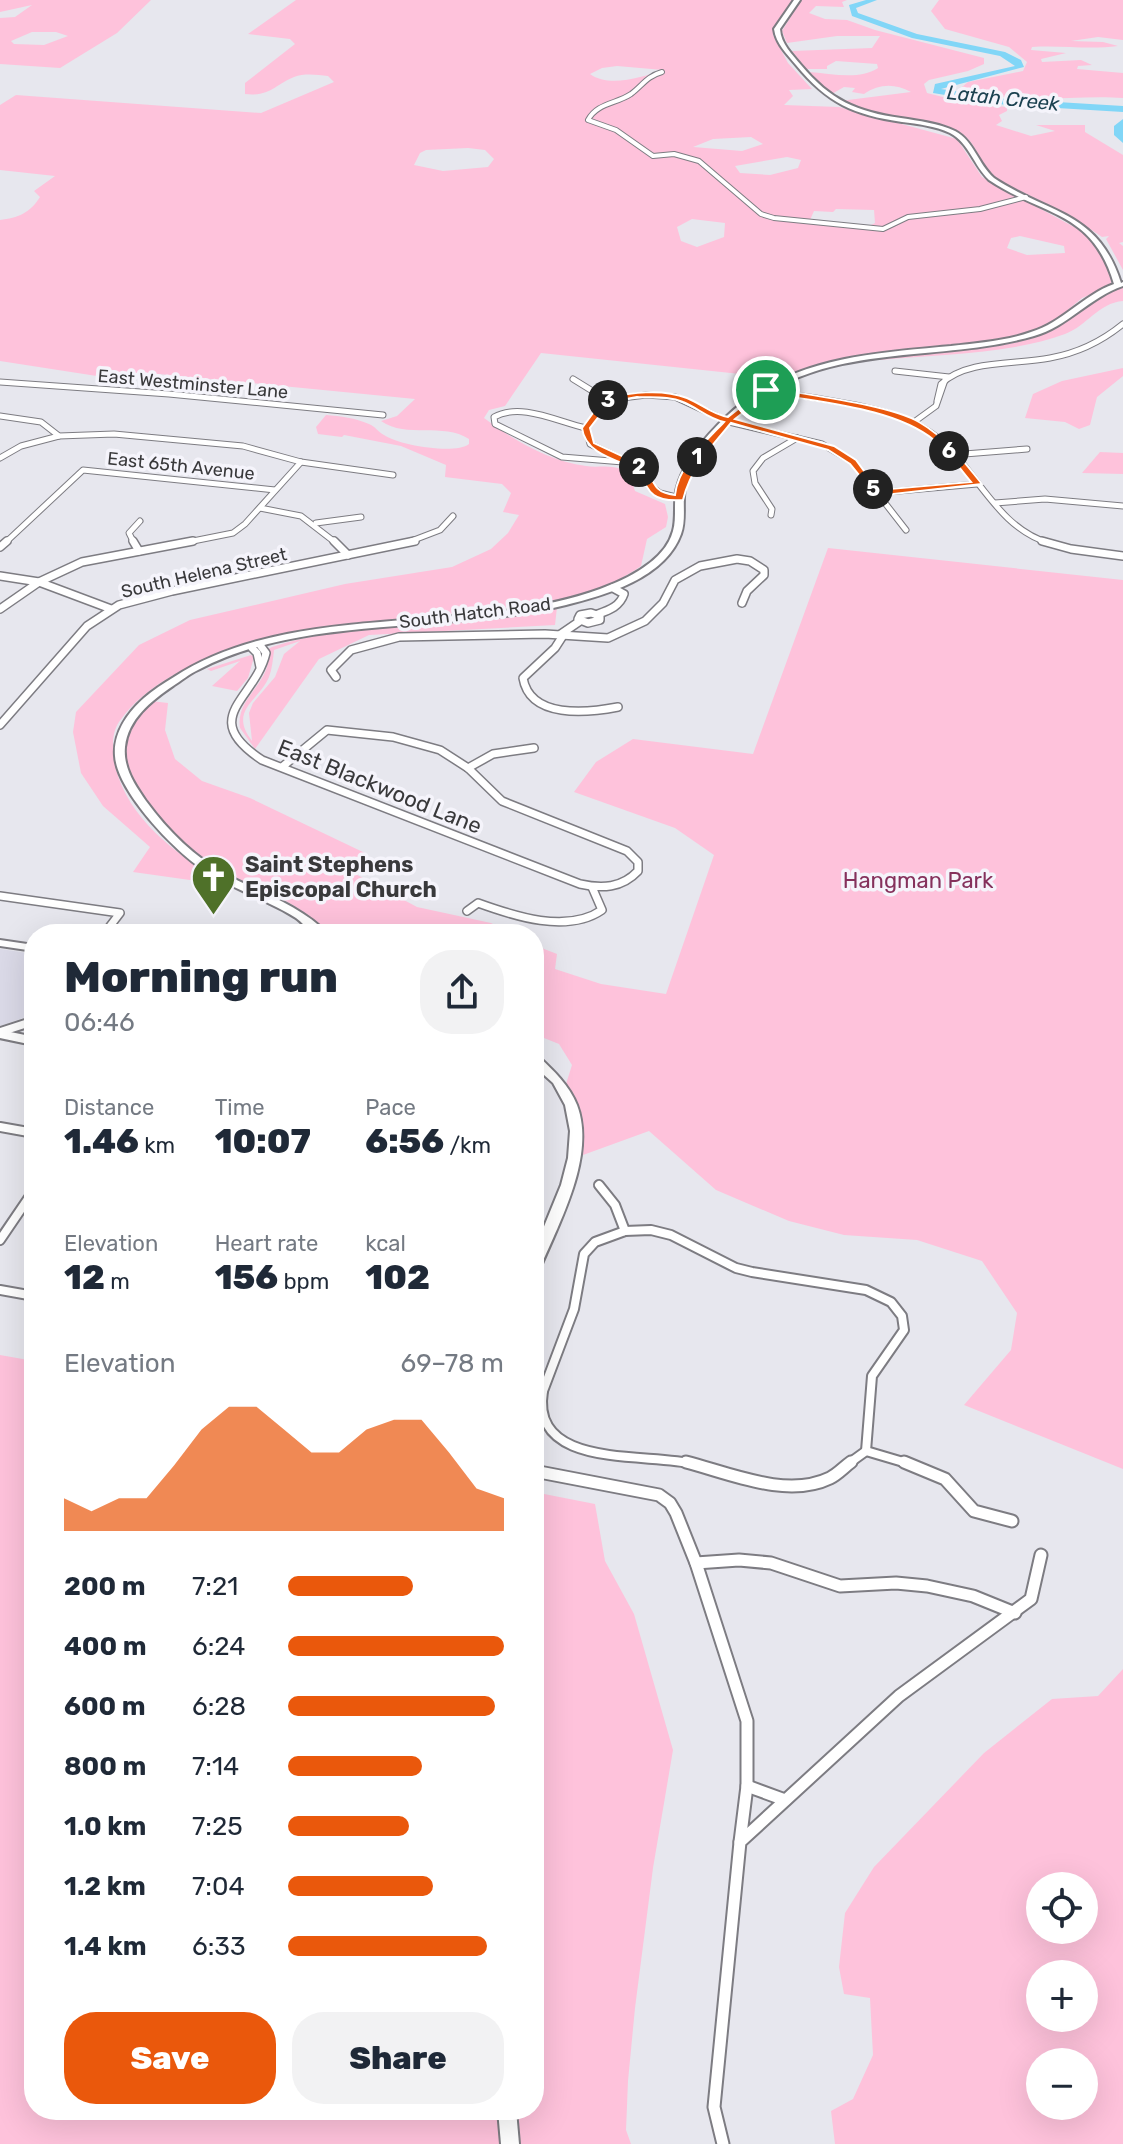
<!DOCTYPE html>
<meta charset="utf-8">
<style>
:root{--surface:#fff;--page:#f2f2f3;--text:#1f2937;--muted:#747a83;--accent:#ea580c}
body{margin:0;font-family:Rubik,sans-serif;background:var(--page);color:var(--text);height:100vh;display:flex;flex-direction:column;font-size:30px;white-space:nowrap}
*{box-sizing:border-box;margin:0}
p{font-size:26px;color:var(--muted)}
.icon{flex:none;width:44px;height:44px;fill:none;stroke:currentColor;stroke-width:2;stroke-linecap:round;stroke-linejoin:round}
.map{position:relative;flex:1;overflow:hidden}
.side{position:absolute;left:24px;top:924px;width:520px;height:1196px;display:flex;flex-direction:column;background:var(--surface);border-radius:32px;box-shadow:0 8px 32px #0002}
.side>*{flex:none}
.fabs{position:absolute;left:1026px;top:1872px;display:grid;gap:16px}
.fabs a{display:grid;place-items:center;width:72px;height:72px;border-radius:50%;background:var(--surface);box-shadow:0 8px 32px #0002;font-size:40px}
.pin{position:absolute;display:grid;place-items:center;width:68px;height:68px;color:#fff;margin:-34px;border:4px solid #fff;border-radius:50%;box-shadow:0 2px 8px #0007}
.km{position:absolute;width:40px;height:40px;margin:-20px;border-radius:50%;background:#222;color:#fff;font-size:22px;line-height:40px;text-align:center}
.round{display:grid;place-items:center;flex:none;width:84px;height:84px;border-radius:32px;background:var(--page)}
.overview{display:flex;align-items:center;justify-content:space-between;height:136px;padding:0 40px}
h1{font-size:44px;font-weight:800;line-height:60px}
.figures{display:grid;grid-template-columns:repeat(3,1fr);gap:12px;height:136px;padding:8px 40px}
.figures div{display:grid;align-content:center}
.figures b{font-size:34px;font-weight:800}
.figures small{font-size:22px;font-weight:400}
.figures p{font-size:22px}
.chart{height:224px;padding:16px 40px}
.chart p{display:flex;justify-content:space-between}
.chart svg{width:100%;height:144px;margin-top:8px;fill:var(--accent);opacity:.7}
.button{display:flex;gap:16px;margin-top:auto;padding:16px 40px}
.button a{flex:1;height:92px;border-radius:32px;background:var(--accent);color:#fff;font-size:32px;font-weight:800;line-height:92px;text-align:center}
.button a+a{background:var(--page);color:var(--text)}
ul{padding:0 40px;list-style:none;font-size:26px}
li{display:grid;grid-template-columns:128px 96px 1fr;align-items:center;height:60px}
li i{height:20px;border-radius:10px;background:var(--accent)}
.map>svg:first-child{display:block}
</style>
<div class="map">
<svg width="1123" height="2144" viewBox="0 0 1123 2144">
<rect width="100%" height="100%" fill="#e7e7ee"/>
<!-- built -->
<polygon fill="#dbdae8" points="0,949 34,954 34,1014 0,1026"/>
<!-- green -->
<g fill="#fec2db" fill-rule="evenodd">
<path d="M0,0H151L117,33L60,68L0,64V18L15,17L32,5L0,12ZM32,32H56L68,36L44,45L14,44L11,41Z"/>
<path d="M296,0H795L773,35L788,63L812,89L789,90L793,96L784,105L839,107L957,139L982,177L1087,234C1100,247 1112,267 1111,286L1082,298L1049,326L1014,338L854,357L778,378L541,353L505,406L489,410L484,418C513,440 549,461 586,466C598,468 612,464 623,470C631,474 632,482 635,491L665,504L668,517L666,527L647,539L641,566C609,589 567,600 528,608C471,620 411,617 353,623C281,631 162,659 119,722C110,735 113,754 116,769C128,817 175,854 216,877L197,881L133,872L150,847L103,806L81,773L73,732L76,712L139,645L190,620L345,584L452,567L491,549L508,533L519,515L503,512L511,493L502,484L445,477L446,465L401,446L344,435L342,437L318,434L316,427L326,415C341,416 355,418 369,424C375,426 378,432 384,435C398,445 455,455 469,444V439C443,422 407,439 381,421L397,416L415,399L138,372L129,381L0,361V220C18,218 30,213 40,197L34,191L55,176L0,170V105L16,95L261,113L334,82L328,76C317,75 305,73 294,77C276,84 270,97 245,94V83L295,44L290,39L248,34ZM617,66L663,70C643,77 609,88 590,74L602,68ZM751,137L763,144L742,151L693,147L713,139ZM468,148L485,150L494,159L488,167L443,171L414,165L420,153L426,150ZM787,157L801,160L798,168L770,175L740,173L735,166ZM836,209L874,210L875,223L867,227L810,220L814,211L833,212ZM692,219L725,223L724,237L697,247L681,241L677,227ZM1020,236L1064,246L1065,253L1027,255L1007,248L1011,238Z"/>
<path d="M801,0H847L842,2L844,7L816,6L809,13L825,19L847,20L875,30L984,58V64L968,71L929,80L924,84L927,93L971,104L1007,107V111L999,115L1002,121L996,125L1031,136L1055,131L1036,125H1085V132L1123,155V242L1119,243L1123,246V270L1106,239L1109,236L1102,237L1068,214L991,177C982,166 978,150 969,140C947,116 903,123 874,115C863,112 851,105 840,101L911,92C894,83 879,84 864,94L852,92L855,88L844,87L830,95L816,86L808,72C831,73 858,81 878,68L877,64L836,61L827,66V69H806L792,51L872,48L880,36H837L787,43L782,31Z"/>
<path d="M939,0H1123V40L1098,37L1071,41L1103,42L1118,46C1089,50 1061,45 1032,47L1031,50L1066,53L1041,59L1042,62L1081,60L1092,65L1078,66L1077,69L1123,73V98C1076,94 1004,107 962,87L968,82L1023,71L1027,62L1009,47L945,29L931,11Z"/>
<path d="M1123,287V301C1098,303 1087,326 1065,334C1007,355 940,354 880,360L876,357C926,352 1004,352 1049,332C1076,320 1093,294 1123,287Z"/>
<polygon points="1123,368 1123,376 1097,397 1090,425 1079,429 1065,422 1025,418 1033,394 1062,381"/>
<polygon points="1100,452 1123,453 1123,474 1082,473"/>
<path d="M828,548L1123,580V1469L964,1405L1011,1350L1017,1313L982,1261L917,1240L844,1235L789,1221L716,1190L649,1131L583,1155C585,1127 578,1109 566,1084L572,1065L559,1044L534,1034V945L557,954L555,969L601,984L666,994L714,855L675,828L574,792L596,762L633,739L753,754Z"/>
<path d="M557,607L555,625L369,635L319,659L255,749L240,728C235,696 274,683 268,649L272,647C359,619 463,623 557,607ZM300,641L284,654L275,677L253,703L249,713L252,741C228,710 259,701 269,677C272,669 273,659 274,650Z"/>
<polygon points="251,655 254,657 248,678 237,691 212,686 240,661 211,671 207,669"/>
<path d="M151,701L168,703L165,730L175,759L202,781L250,798L365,853L348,870L417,907L491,923L513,934H327C304,901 242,884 207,863C177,845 156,816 137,788C117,756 126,726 151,701Z"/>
<polygon points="0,1355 34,1361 34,2110 534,2110 534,1492 595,1504 605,1561 634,1614 673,1750 653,1868 635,2008 628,2081 626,2130 631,2144 0,2144"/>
<path d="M1123,1669V2144H835L831,2111L853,2099L873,2055L870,1998L844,1994L839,1967L845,1913L874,1867L984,1753L1052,1699L1098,1696ZM1084,1886V1930H1040V1886ZM1040,1974H1084V2018H1040ZM1040,2062H1084V2106H1040Z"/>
</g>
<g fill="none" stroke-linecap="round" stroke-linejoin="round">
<!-- river -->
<g fill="#81d6f7" fill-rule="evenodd">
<polygon points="866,0 877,0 856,8 858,13 917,34 1005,52 1021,60 1024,67 941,89 1006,99 1123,106 1123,112 1006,105 933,93 935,84 1015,66 1000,56 912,38 852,16 849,5"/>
<polygon points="1123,119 1123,143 1114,135 1114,126"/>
</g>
<defs>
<path id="street-far4" d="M662,72C647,76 642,86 631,94C616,104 597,103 588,120L616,130L653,156L674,154L699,161L761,214L774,218L883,229L908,217L980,209L1026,197"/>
<g id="street-far3">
<polyline points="895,371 949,377"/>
<polyline points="573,379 607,400"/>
<polyline points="0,382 169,394 383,415"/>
<path d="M766,390C818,400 897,404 938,438C977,470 997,528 1049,543"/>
<path d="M937,401L941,384C967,359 1016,365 1050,358C1078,353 1101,342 1123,324"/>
<polyline points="0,416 41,422 59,436 114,434 243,446 301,462 393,475"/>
<polyline points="914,422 936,406 945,380"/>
<path d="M586,428C558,422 521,402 494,417L495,424L562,457L623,462"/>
<polyline points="952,455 1027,449"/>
<polyline points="0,458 21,446 59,436"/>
<polyline points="876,493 977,484"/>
<polyline points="680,498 660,493 652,487 643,469 590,444 586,428 607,400 646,395 675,397 729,422 822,444 853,462 906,530"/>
<polyline points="995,503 1045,499 1123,506"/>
<polyline points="260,508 301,516 336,543"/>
<polyline points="771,515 772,509 755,483 753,471 763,458 797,438"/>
<polyline points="316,523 361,517"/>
<polyline points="5,543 83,470 275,490"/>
<polyline points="134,543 129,533 140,521"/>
<polyline points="183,543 233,533 245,524 301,462"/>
<polyline points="406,543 440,530 453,516"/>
</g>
<g id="street-far2">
<polyline points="133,541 139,551"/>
<polyline points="334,541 348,555"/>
<polyline points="1042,541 1071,549 1123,556"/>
<polyline points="0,547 7,541"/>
<polyline points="0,576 39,582 111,609"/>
<polyline points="0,609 39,582 82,562 193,541"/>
<polygon points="591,613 600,616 600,620 588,623 578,619 580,615"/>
<path d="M598,614C610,610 620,606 624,594L613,588"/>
<polyline points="561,634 580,621"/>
<path d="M564,634L555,648L523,678C530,719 587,713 618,707"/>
<path d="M260,645L266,653C255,700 197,717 262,760L580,884C602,889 622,888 638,871V862L627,851L502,801L468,768L440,750L393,737L327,730L282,767"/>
<polyline points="252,648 257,653 260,667"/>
<polyline points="336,677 331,670 351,650 399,637 545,634 608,638 645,621 663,603 675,580 700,566 737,559 750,561 764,570 764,575 747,591 742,603"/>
<polyline points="0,725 87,626 119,605 172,591 415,541"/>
<polyline points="468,768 493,754 534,748"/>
<polyline points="0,896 120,913 104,934"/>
<path d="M467,911L478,903C514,916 567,934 602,910L592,887"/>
</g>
<g id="street-far1">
<polyline points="0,1034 34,1041"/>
<polyline points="0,1127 34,1133"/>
<polyline points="599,1185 615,1205 625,1231"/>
<polyline points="0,1240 34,1190"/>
<polyline points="0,1290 34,1296"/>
<path d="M534,1390L543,1391C530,1470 646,1452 694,1464"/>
<polyline points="543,1391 574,1309 584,1254 595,1242 625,1231 651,1230 671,1235 736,1268 752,1272 866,1290 891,1302 902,1316 904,1330 872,1376 866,1451"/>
<polyline points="866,1451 910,1464"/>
<polyline points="848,1464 866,1451"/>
</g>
<g id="street">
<path d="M686,1462C729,1473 787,1499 830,1478C838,1474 844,1467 851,1462"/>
<polyline points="904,1462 945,1479 974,1511 1012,1521"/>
<polyline points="534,1471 659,1495 670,1503 676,1513 696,1563 747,1721 747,1786 740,1842"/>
<polyline points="696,1563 739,1560 771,1563 840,1586 896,1583 927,1586 973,1596 1015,1613"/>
<polyline points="747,1786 785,1800"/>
<polyline points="723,2144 714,2107 740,1842 899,1696 1031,1599 1041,1555"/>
</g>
<g id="secondary">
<path d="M794,0H800L780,29C781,44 792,54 801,65C830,100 857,112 901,118C919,121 938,123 955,131C974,141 978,164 994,178C1048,214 1098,210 1121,283L1123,282V286C1090,297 1067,327 1034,336C944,362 844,343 762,396C734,413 697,452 686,483C681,500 687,518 681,534C665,578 606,595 566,605C450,634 303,614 198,670C189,674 181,681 173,686C151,701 128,719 125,747C123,768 135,785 146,801C168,831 194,857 227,875C261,893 300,905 328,934C322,934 318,935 313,932C307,929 302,922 296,918C288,913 279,908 270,904C248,893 225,884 204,870C175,852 117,791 115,756C113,733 128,712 144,698C153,690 164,683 174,677C294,599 467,637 600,589C627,579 665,561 673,531C677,517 673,501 677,487C686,453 728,410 758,392C815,356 885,352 951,346C977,343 1006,341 1031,332C1062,323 1083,295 1114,284C1092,210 1044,217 989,180C974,166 969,143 950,133C935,126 918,124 902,122C854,115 827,103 796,65C787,54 776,44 774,29Z"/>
<polygon points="0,940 34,945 34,951 0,946"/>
<polygon points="34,1017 34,1025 0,1036 0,1028"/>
<path d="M534,1055L538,1056C554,1071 569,1085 577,1105C596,1155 560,1221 541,1266L539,1269L534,1270V1251L561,1185L568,1158L570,1131L565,1105L553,1083L534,1066Z"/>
<polygon points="498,2110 516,2110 519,2144 501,2144"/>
</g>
</defs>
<!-- street-far4 casing -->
<use href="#street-far4" stroke="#7d7c82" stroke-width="6"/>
<!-- street-far3 casing -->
<use href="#street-far3" stroke="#7d7c82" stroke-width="7"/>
<!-- street-far2 casing -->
<use href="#street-far2" stroke="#7d7c82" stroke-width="10"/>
<!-- street-far1 casing -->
<use href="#street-far1" stroke="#7d7c82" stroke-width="12"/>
<!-- street casing -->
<use href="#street" stroke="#7d7c82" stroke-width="15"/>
<!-- secondary casing -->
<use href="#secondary" stroke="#7d7c82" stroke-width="4"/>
<!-- street-far4 -->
<use href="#street-far4" stroke="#fff" stroke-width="4"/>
<!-- street-far3 -->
<use href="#street-far3" stroke="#fff" stroke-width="5"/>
<!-- street-far2 -->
<use href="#street-far2" stroke="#fff" stroke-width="7"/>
<!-- street-far1 -->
<use href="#street-far1" stroke="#fff" stroke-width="8"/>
<!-- street -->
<use href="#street" stroke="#fff" stroke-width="11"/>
<!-- secondary -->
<use href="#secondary" fill="#fff" fill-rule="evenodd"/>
</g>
<!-- route -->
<path fill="#ea580c" stroke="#fff" stroke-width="2" fill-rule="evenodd" d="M766,387C805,395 888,404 919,422C945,437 964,461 982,484L876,496L850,464L828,450L731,423C710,448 691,468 683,500C655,502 648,495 639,470C617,460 585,454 582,428L604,398C631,393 661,388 687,398C702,404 711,414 728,417ZM768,393C819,403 893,407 934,440C948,451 959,468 971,482L878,490L856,460L834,446L735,419ZM637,397C652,398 669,396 683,402C698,408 707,418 724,422C705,442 678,466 675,495C655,493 654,484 646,467L594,443L590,428L610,402Z"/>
<!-- icons -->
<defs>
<symbol id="church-pin" viewBox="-11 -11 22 30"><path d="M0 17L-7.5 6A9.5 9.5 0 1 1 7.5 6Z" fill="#4f7129" stroke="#f5f4fb"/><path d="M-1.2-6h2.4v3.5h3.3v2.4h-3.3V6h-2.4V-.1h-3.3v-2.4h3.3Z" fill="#fff"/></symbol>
</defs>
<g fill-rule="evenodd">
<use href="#church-pin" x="188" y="852" width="51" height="69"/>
</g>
<g text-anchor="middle" stroke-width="7" stroke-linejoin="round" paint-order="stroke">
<!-- far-street labels -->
<g font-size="18" fill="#39393b" stroke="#f5f4fb">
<text transform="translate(193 384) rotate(5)" y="6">East Westminster Lane</text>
<text transform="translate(181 466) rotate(6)" y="6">East 65th Avenue</text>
<text transform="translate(204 573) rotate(-13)" y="6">South Helena Street</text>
<text transform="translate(475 613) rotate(-7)" y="6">South Hatch Road</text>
</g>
<!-- far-water labels -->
<g font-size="20" font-style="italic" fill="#1b4150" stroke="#f5f4fb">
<text transform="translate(1003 98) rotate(6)" y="7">Latah Creek</text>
</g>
<!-- street labels -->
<g font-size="22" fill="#39393b" stroke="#f5f4fb">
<text transform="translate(380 786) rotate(22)" y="8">East Blackwood Lane</text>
</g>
<!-- poi labels -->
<g font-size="22" font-weight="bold" fill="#39393b" stroke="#f5f4fb" text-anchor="start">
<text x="245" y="872">Saint Stephens<tspan x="245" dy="25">Episcopal Church</tspan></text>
</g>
<!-- park labels -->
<g font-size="22" fill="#85315c" stroke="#f5f4fb">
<text x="918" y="888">Hangman Park</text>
</g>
</g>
</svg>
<div class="fabs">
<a><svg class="icon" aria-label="locate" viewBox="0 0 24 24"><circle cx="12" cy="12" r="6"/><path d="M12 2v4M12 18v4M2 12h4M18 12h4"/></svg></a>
<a>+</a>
<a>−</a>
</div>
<div class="pin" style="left:766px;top:390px;background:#1e9e55"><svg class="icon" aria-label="arrive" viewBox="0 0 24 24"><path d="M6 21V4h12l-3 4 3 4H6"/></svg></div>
<b class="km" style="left:697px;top:457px">1</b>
<b class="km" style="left:639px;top:467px">2</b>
<b class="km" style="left:608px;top:400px">3</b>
<b class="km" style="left:873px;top:489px">5</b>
<b class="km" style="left:949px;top:451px">6</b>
<section class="side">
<div class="overview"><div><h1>Morning run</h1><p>06:46</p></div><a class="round"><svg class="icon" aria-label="share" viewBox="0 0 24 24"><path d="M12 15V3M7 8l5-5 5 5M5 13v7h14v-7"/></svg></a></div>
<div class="figures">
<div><p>Distance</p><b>1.46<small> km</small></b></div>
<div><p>Time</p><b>10:07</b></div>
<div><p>Pace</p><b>6:56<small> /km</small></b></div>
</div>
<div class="figures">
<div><p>Elevation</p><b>12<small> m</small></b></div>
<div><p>Heart rate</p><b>156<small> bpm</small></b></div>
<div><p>kcal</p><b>102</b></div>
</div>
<div class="chart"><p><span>Elevation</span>69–78 m</p>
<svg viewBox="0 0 160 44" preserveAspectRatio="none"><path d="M0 44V34L10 38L20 34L30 34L40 24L50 13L60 6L70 6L80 13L90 20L100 20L110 13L120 10L130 10L140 20L150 31L160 34V44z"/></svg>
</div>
<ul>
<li><b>200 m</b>7:21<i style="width:58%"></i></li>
<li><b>400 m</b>6:24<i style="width:100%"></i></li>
<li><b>600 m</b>6:28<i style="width:96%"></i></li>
<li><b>800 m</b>7:14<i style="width:62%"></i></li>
<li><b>1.0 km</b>7:25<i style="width:56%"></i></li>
<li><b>1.2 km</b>7:04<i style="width:67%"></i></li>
<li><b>1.4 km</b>6:33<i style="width:92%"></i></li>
</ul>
<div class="button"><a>Save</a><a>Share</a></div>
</section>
</div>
